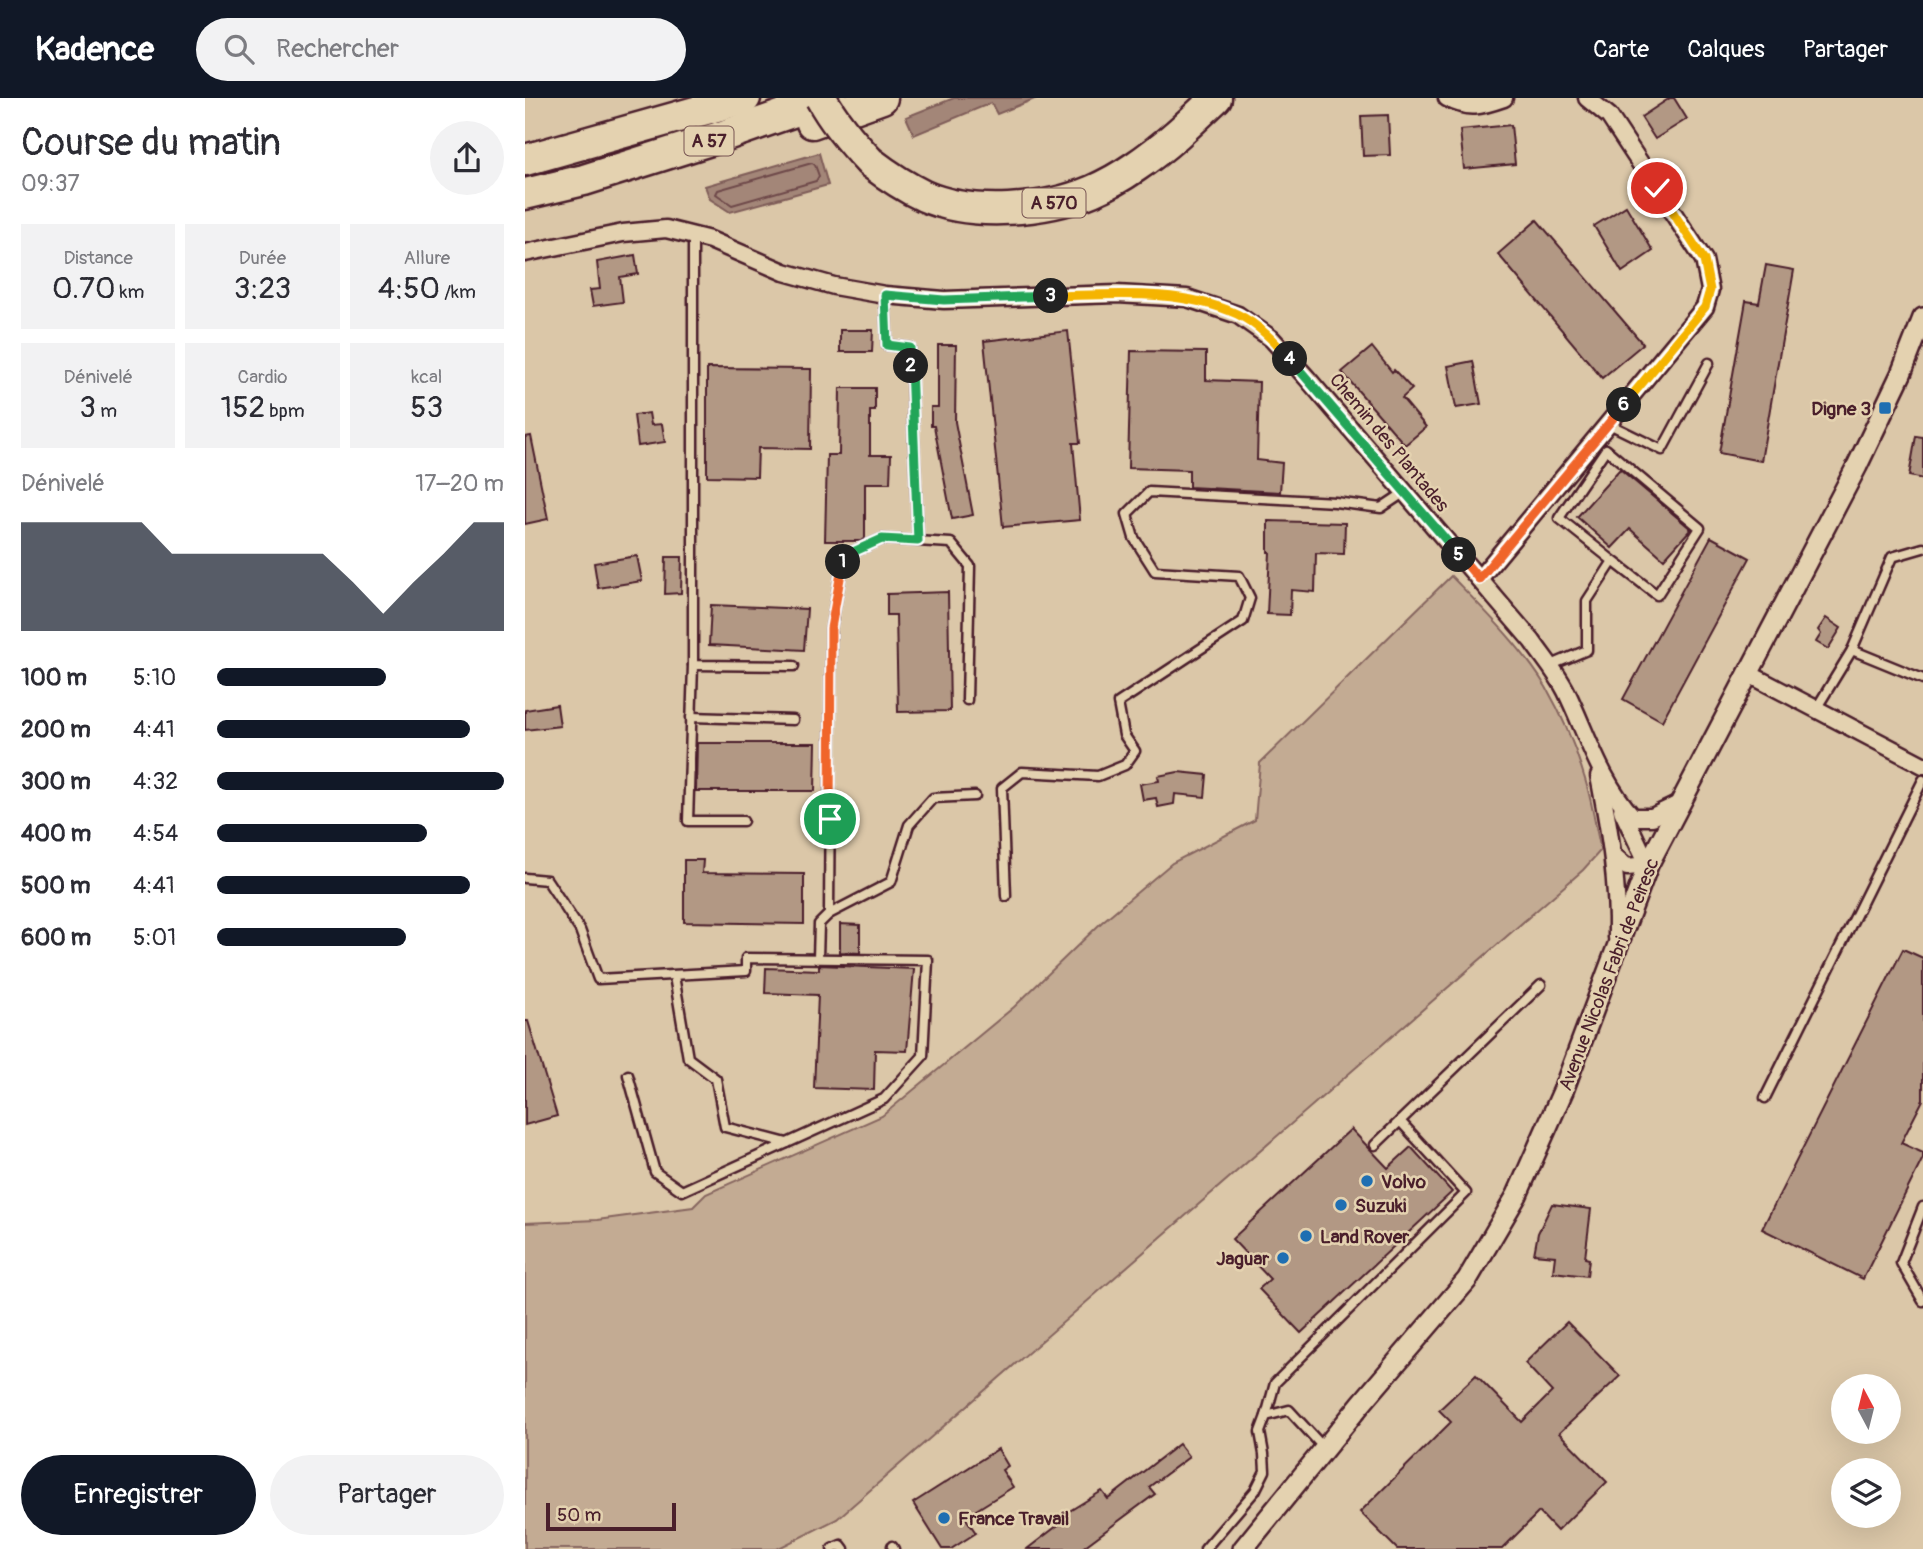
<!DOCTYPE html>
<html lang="fr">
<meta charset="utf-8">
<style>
:root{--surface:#fff;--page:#f2f2f3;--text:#2b2b33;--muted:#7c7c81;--accent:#111827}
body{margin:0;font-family:Pangolin,sans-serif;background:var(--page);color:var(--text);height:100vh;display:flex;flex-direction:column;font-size:26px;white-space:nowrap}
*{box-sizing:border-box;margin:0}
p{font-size:23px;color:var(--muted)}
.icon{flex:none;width:38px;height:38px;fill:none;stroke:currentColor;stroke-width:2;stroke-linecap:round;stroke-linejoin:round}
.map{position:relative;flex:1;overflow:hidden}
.sheet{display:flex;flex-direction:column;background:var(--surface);width:525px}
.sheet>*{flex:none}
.needle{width:46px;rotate:353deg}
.controls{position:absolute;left:1306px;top:1276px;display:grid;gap:14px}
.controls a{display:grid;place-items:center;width:70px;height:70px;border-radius:50%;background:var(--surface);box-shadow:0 7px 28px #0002;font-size:35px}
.scale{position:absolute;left:21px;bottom:18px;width:130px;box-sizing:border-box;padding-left:7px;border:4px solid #4a1f2b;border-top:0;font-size:19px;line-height:24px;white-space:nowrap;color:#4a1f2b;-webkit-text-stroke:5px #e4d2b0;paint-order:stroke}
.pin{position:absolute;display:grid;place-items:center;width:60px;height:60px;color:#fff;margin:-30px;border:4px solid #fff;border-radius:50%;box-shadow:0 2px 7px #0007}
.km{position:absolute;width:35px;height:35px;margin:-18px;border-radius:50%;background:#222;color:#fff;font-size:19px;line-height:35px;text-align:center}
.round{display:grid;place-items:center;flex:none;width:74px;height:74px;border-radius:37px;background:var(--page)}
.head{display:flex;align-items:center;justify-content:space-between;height:119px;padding:0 21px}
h1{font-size:38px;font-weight:600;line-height:52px}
.stats{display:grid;grid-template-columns:repeat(3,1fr);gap:10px;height:119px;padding:7px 21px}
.stats div{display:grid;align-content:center;border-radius:0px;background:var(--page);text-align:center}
.stats b{font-size:30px;font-weight:600}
.stats small{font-size:19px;font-weight:400}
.stats p{font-size:19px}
.chart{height:196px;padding:14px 21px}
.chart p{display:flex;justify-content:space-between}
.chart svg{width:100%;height:126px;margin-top:7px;fill:var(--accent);opacity:.7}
.cta{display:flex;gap:14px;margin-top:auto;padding:14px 21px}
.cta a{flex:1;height:80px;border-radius:42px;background:var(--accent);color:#fff;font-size:28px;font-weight:600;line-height:80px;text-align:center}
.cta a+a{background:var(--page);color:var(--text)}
ul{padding:0 21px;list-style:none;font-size:23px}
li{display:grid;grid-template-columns:112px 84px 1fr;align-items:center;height:52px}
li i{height:18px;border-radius:9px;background:var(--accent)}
header{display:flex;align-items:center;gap:42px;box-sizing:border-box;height:98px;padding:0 35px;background:var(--accent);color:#fff}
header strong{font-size:33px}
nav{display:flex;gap:38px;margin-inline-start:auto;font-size:24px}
.search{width:490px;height:63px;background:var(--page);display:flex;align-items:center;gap:18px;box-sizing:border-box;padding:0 24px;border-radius:38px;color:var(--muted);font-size:26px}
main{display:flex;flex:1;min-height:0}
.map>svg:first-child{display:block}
</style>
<header>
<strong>Kadence</strong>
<div class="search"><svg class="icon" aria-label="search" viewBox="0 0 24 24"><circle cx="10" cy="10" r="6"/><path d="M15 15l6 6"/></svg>Rechercher</div>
<nav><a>Carte</a><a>Calques</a><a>Partager</a></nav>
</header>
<main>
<section class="sheet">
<div class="head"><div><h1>Course du matin</h1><p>09:37</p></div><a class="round"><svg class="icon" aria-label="share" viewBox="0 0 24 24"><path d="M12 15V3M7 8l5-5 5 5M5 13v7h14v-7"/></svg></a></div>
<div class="stats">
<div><p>Distance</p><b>0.70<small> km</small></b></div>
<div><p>Durée</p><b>3:23</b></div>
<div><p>Allure</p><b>4:50<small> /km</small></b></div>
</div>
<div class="stats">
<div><p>Dénivelé</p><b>3<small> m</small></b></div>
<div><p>Cardio</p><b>152<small> bpm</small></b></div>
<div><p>kcal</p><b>53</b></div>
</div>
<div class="chart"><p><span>Dénivelé</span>17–20 m</p>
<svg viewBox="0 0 160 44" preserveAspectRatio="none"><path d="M0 44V6L10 6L20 6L30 6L40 6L50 17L60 17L70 17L80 17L90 17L100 17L110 27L120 38L130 27L140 17L150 6L160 6V44z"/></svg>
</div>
<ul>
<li><b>100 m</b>5:10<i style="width:59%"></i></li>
<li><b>200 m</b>4:41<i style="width:88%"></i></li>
<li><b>300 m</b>4:32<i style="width:100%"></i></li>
<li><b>400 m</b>4:54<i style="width:73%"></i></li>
<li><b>500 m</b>4:41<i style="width:88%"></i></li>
<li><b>600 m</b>5:01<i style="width:66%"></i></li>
</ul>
<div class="cta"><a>Enregistrer</a><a>Partager</a></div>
</section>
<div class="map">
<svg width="1398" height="1451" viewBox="0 0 1398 1451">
<rect width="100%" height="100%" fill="#dbc7a8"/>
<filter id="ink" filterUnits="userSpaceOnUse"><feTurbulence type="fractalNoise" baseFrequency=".0143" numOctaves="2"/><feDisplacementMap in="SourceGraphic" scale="14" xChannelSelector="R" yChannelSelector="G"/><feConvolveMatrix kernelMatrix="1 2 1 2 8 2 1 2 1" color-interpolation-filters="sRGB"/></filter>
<g filter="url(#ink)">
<!-- green -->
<path fill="#c3ab93" stroke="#86655f" stroke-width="2" d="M926,478C960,513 996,548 1021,589C1037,617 1050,648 1059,678C1067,702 1070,728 1076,752L1058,772L312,1421L252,1451H0V1125L72,1122L168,1109L181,1096L357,1018L489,909L577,824L647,765L730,722L735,665Z"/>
<!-- water -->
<g fill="#a38678" stroke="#7f5d59" stroke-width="2">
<polygon points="429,0 512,0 472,16 466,5 389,37 381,19"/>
<polygon points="294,55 303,87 205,114 185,101 180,88"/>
</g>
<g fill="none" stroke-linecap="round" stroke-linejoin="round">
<!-- shore -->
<polygon stroke="#6e484a" stroke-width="2" points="287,65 290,67 294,78 291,83 207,107 191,96 193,92"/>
</g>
<!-- building -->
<g fill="#b29884" stroke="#4a1f2b" stroke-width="2">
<polygon points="1145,0 1149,0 1162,21 1130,41 1116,19"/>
<polygon points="863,17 865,57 838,58 836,18"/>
<polygon points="986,27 990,66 939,71 935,32"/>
<polygon points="1101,108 1128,153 1097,174 1069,128"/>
<polygon points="1012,122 1118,246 1077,280 973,156"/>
<polygon points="110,157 113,176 95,179 98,204 68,208 65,192 75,191 72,164"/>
<polygon points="1241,167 1269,172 1236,363 1194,355 1221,203 1234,205"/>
<polygon points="315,232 348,232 347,254 315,254"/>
<polygon points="543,233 555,345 548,345 555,422 478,429 459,243"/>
<polygon points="413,247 431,247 430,324 448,417 427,421 409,328 406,328 406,309 413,309"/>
<polygon points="847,249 867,274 869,272 887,291 877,300 901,329 880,347 817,274"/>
<polygon points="606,253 681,254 681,282 734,284 732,362 757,365 755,394 664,389 664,372 603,370"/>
<polygon points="948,263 956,306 931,310 923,268"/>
<polygon points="182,270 286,271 285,351 233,350 232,379 182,378"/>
<polygon points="315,290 350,290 350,313 345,313 345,357 366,357 365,385 340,385 340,441 336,443 300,443 302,357 314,357"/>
<polygon points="124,315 126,327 137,326 140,344 113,348 109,317"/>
<polygon points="6,338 23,421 0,426 0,339"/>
<polygon points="1391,338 1398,339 1398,381 1384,378"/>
<polygon points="1095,371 1166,431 1139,461 1105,431 1087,450 1052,419"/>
<polygon points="743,423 820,425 819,456 791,455 790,494 766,492 765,517 742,516 745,454 743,454"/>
<polygon points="1186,439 1225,460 1137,623 1098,601"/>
<polygon points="112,458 117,483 73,490 69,465"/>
<polygon points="141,459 157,459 156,495 140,496"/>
<polygon points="423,494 425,613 373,614 371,517 362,517 362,496"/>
<polygon points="186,507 282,511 279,552 184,547"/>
<polygon points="1301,520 1316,530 1303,551 1291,544 1296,536 1293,532"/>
<polygon points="32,607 35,628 0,632 0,612"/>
<polygon points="172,645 291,645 290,693 171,693"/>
<polygon points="653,674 682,677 680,699 650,696 649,706 633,709 631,700 618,702 615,686 634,683 633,678"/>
<polygon points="159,762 178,762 177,775 279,776 279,826 159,824"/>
<polygon points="315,826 335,827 335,855 315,854"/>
<polygon points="1378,851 1398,860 1398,1002 1376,1045 1398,1055 1398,1060 1338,1181 1237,1131"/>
<polygon points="294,867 389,871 382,953 350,952 349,992 289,990 293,897 240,895 241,870 294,872"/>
<polygon points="0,923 3,923 32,1018 0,1027"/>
<polygon points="826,1031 863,1070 886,1049 927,1094 776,1235 734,1191 745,1181 707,1141"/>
<polygon points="1027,1106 1066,1111 1060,1160 1064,1161 1062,1178 1028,1174 1030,1158 1009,1156 1013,1135"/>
<polygon points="1042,1224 1095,1278 1034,1335 1082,1384 1032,1433 1014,1414 977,1451 872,1451 835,1414 926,1324 914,1312 951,1277 997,1324 1027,1294 1000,1265"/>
<polygon points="654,1346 664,1359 624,1389 630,1396 556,1451 502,1451 541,1421 538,1417 577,1393 583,1401"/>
<polygon points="473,1351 483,1368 477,1372 488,1389 440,1419 451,1435 426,1451 417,1451 388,1405"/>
</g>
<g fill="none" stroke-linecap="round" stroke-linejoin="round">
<defs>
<g id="service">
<polyline points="168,138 168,567 269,568"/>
<polyline points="360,197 362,247 385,250 393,443"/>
<polyline points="1084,326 1137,352 1184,265"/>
<polyline points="1327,552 1367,459 1398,450"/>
<polyline points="168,567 163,723 218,723"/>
<polyline points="1024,568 1062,552 1062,503 1088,463 1132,497 1175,430 1081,351 1034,420 1088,463"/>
<polyline points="1291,611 1327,552 1398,581"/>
<polyline points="166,619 268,622"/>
<polyline points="0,780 22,782 55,832 73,881 221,873 221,860 403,862 398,958 359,1001 157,1093 130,1074 103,977"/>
<polyline points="481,798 477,690 497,674 573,678 600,667 610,653 599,637 593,605 718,523 725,500 714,478 630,473 609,440 602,416 624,394 810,404 856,410 880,394"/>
<polyline points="304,816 306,530 319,458 357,441 426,445 445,468 442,602"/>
<polyline points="293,860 294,826 304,816 366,784 384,727 408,700 450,698"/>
<polyline points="149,878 163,960 191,981 200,1029 262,1045"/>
<polyline points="1240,1000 1398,682"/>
<polyline points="850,1047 875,1023"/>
<polyline points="1398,1109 1376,1165 1398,1203"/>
<polyline points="741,1318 750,1285 941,1095 875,1023 1016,887"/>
<polyline points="367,1448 369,1451"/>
<polyline points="307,1451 316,1447 319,1451"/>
<polyline points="680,1451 730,1393 740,1373 739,1356 735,1334 741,1318 764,1312 799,1350"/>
</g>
<g id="minor">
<path d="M922,0C944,12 956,8 979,0"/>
<path d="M0,155L98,135L141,131L185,142L259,174L309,188L360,197L419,202L592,196L662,200L713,217L747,241L782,280L1007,543C1018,559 1032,575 1041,593C1062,636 1075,683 1108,719H1127L1156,705"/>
<polyline points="954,481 1180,209 1185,192 1179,162 1084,18 1062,0"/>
<polyline points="1224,576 1398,667"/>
<path d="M1074,678C1085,734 1093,783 1092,840"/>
<polyline points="1089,758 1102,769 1123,767 1097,712"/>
</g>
<polyline id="tertiary" points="718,1451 836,1306 942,1182 992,1097 1038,993 1123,767 1332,368 1376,276 1398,220"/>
<g id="motorway">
<polyline points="287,25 357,0"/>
<polyline points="0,62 220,0"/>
<path d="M345,64C362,77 380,89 399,98C447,119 520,113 567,93C581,87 597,78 610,69C640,49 665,25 691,0"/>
<polyline points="0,96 59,82 201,37 307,0"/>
</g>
</defs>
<!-- service casing -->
<use href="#service" stroke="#4a1f2b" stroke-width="13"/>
<!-- minor casing -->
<use href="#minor" stroke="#4a1f2b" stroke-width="21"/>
<!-- tertiary casing -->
<use href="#tertiary" stroke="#4a1f2b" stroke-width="24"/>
<!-- motorway casing -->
<use href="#motorway" stroke="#4a1f2b" stroke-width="35"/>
<!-- service -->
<use href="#service" stroke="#e4d2b0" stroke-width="8"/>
<!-- minor -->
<use href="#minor" stroke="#e4d2b0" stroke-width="16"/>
<!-- tertiary -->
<use href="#tertiary" stroke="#e4d2b0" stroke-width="19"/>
<!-- motorway -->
<use href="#motorway" stroke="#e4d2b0" stroke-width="30"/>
<defs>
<path id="motorway-bridge" d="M296,0C309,24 326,44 345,64"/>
</defs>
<!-- motorway-bridge casing -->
<use href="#motorway-bridge" stroke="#4a1f2b" stroke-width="35" stroke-linecap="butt"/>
<!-- motorway-bridge -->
<use href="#motorway-bridge" stroke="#e4d2b0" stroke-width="30"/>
</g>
</g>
<g fill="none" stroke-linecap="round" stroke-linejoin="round" filter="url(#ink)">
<defs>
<polyline id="split-1" points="305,721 306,530 318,464"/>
<polyline id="split-2" points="318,464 319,458 357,441 393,443 386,268"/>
<polyline id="split-3" points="386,268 385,250 362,247 360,197 419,202 526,198"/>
<path id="split-4" d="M526,198C587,197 655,190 712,216C733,226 750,244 765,261"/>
<polyline id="split-5" points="765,261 934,457"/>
<polyline id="split-6" points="934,457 954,481 1099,307"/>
<polyline id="split-7" points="1099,307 1180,209 1185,192 1179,162 1132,90"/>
</defs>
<!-- split-1 casing -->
<use href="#split-1" stroke="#fff" stroke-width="14"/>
<!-- split-2 casing -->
<use href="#split-2" stroke="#fff" stroke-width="14"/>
<!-- split-3 casing -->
<use href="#split-3" stroke="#fff" stroke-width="14"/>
<!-- split-4 casing -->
<use href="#split-4" stroke="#fff" stroke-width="14"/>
<!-- split-5 casing -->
<use href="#split-5" stroke="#fff" stroke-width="14"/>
<!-- split-6 casing -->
<use href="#split-6" stroke="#fff" stroke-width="14"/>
<!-- split-7 casing -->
<use href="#split-7" stroke="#fff" stroke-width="14"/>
<!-- split-1 -->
<use href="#split-1" stroke="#f0652b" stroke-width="9"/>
<!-- split-2 -->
<use href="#split-2" stroke="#22a559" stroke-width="9"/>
<!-- split-3 -->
<use href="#split-3" stroke="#22a559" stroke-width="9"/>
<!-- split-4 -->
<use href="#split-4" stroke="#f5b400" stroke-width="9"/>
<!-- split-5 -->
<use href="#split-5" stroke="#22a559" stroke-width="9"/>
<!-- split-6 -->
<use href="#split-6" stroke="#f0652b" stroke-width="9"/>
<!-- split-7 -->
<use href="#split-7" stroke="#f5b400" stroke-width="9"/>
</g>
<!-- markers -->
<g fill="#1f6fb2" stroke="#e4d2b0" stroke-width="2.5">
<rect x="1353" y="303" width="14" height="14" rx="3.5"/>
<circle cx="842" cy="1083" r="7"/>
<circle cx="816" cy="1107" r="7"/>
<circle cx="781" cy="1138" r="7"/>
<circle cx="758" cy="1160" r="7"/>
<circle cx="419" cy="1420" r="7"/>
</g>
<g text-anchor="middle" stroke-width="5" stroke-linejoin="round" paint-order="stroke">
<!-- shield labels -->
<g fill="#e4d2b0" stroke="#785553" stroke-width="2">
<rect x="159.5" y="28.5" width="49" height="29" rx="5"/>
<rect x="497.5" y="90.5" width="63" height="29" rx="5"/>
</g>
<g font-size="18" font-weight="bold" fill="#4a1f2b">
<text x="184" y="49">A 57</text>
<text x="529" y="111">A 570</text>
</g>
<!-- poi labels -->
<g font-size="19" font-weight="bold" fill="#4a1f2b" stroke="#e4d2b0" text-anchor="start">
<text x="1346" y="317" text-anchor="end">Digne 3</text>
<text x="856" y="1090">Volvo</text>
<text x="830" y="1114">Suzuki</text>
<text x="795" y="1145">Land Rover</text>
<text x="744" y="1167" text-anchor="end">Jaguar</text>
<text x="433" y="1427">France Travail</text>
</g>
<!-- street labels -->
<g font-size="19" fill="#4a1f2b" stroke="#e4d2b0">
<text transform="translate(865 344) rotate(50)" y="7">Chemin des Plantades</text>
<text transform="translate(1083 876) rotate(-69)" y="7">Avenue Nicolas Fabri de Peiresc</text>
</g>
</g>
</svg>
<div class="controls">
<a><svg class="needle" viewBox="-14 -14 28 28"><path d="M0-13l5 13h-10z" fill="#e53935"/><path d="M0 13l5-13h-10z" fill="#7c7c81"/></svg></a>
<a><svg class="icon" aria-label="layers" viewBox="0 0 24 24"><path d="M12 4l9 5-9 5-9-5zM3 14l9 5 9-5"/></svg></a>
</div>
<div class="scale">50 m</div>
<div class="pin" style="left:305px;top:721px;background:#1e9e55"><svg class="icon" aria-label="arrive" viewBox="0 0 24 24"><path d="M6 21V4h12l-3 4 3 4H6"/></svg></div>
<div class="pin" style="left:1132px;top:90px;background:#d93025"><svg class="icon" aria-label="check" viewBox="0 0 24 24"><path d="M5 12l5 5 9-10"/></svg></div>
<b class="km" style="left:318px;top:464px">1</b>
<b class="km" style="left:386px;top:268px">2</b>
<b class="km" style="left:526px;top:198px">3</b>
<b class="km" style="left:765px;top:261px">4</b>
<b class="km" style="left:934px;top:457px">5</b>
<b class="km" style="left:1099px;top:307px">6</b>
</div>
</main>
